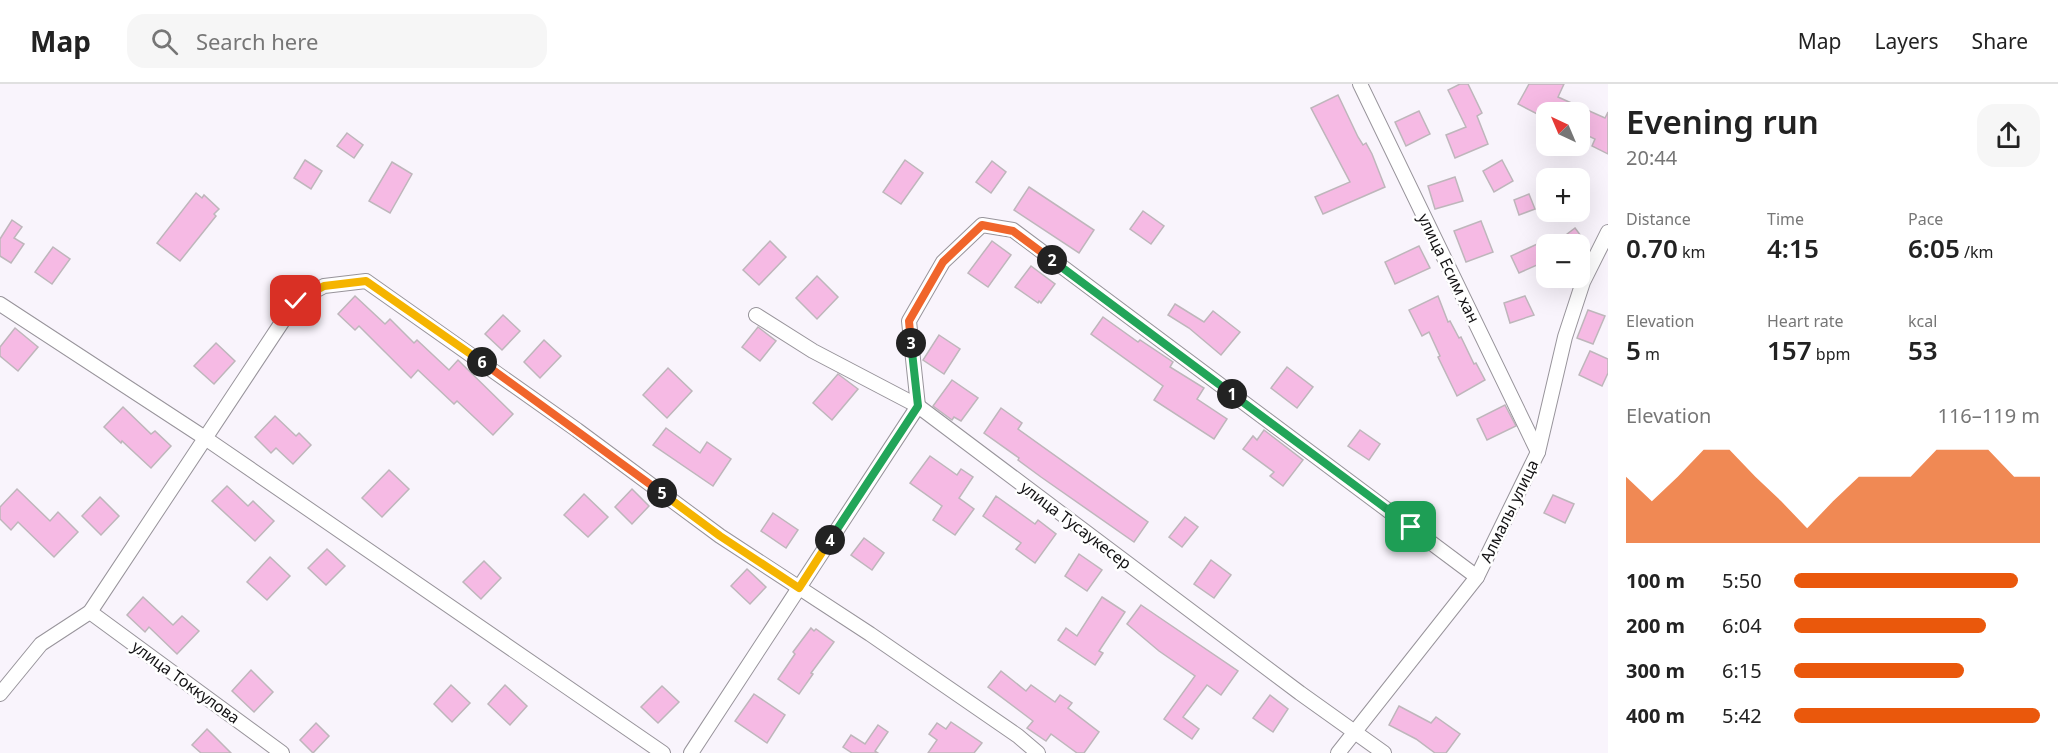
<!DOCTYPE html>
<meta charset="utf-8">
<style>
:root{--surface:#fff;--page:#f6f6f6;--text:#222;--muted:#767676;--line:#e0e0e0;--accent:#ea580c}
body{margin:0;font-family:"Noto Sans",sans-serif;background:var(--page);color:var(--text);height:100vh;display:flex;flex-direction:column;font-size:22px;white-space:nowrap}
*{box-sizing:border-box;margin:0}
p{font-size:20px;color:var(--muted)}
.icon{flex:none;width:33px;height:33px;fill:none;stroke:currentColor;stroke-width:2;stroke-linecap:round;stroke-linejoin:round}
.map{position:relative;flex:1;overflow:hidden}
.panel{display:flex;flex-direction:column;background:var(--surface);width:450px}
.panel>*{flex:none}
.needle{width:39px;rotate:316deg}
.fabs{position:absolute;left:1536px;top:18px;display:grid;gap:12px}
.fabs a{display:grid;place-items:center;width:54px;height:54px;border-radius:12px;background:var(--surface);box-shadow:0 6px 24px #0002;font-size:30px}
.pin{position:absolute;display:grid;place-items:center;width:51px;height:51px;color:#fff;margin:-26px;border-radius:12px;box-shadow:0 3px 9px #0006}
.km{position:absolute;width:30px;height:30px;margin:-15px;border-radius:50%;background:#222;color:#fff;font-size:16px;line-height:30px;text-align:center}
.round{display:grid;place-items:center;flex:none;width:63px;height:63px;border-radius:18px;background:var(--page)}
.summary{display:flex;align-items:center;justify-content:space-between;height:102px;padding:0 18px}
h1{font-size:33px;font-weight:600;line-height:45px}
.metrics{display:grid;grid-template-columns:repeat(3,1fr);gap:9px;height:102px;padding:6px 18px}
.metrics div{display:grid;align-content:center}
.metrics b{font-size:26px;font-weight:600}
.metrics small{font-size:16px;font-weight:400}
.metrics p{font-size:16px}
.chart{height:168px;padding:12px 18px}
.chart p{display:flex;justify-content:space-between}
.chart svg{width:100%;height:108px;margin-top:6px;fill:var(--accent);opacity:.7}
ul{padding:0 18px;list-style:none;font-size:20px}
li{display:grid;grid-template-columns:96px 72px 1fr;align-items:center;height:45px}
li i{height:15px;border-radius:8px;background:var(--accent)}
header{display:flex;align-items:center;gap:36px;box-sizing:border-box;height:84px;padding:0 30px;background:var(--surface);border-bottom:2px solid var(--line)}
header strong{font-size:28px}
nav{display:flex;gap:33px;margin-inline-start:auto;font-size:21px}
.search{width:420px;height:54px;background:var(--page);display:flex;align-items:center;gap:15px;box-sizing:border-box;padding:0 21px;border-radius:18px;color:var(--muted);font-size:22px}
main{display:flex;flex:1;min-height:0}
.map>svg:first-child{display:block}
</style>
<header>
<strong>Map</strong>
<div class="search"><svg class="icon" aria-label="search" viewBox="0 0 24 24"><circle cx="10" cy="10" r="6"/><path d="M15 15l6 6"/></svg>Search here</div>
<nav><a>Map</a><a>Layers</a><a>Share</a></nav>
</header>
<main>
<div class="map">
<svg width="1608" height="669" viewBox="0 0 1608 669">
<rect width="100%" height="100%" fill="#f9f4fc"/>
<!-- building -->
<g fill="#f6bae4" stroke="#beb6bb" stroke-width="1.5">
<polygon points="1460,0 1468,0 1482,29 1477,32 1488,60 1455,74 1446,51 1466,43 1448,6"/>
<polygon points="1529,0 1564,0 1558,13 1605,34 1608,28 1608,70 1592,62 1595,55 1580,48 1580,28 1543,28 1541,32 1518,20"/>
<polygon points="1338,11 1358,53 1363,61 1366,59 1372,70 1385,103 1323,130 1315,113 1350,98 1311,24"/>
<polygon points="1419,27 1430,50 1406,62 1395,38"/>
<polygon points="347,49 363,61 354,74 337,62"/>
<polygon points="305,76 322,87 311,105 294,94"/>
<polygon points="905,76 923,89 901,120 883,108"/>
<polygon points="1502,76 1513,97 1494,108 1483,87"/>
<polygon points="992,77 1006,88 991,109 976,98"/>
<polygon points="392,78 412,90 390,129 369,117"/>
<polygon points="1455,93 1463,117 1435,125 1428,102"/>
<polygon points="1029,103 1094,146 1079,169 1014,126"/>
<polygon points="196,109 202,114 204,111 219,125 214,130 216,132 180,177 157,159"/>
<polygon points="1529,110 1535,125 1519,131 1514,116"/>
<polygon points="1143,127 1164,142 1151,160 1130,145"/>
<polygon points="12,136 22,143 14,154 24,160 11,179 0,172 0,155"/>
<polygon points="1481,137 1493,168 1466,178 1454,147"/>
<polygon points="1575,144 1587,160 1554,160"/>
<polygon points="1546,156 1546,177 1519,189 1511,172"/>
<polygon points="770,157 786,173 759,201 743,186"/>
<polygon points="992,157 1011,171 988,203 968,189"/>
<polygon points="1419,162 1430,184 1395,200 1385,178"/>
<polygon points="53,163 70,175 52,200 35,188"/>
<polygon points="1031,182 1055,200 1041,219 1039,217 1038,219 1015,203"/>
<polygon points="817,192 838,213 817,235 796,214"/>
<polygon points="355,212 385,240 390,235 414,259 417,256 449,286 458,276 513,330 493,351 457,317 454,320 418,286 411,294 359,242 355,246 338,230"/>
<polygon points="1438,212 1448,238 1450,237 1459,254 1461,253 1474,280 1476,279 1485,296 1457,312 1438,273 1440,272 1429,248 1422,252 1409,226"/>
<polygon points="1525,212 1534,231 1510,239 1504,219"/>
<polygon points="1175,220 1204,238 1213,227 1240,248 1221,271 1189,244 1168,231"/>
<polygon points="1588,226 1605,232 1593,260 1577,254"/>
<polygon points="503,231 520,247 502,266 485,250"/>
<polygon points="1103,233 1138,258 1140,256 1173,278 1170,283 1204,304 1197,315 1227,335 1214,355 1154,316 1163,302 1091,250"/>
<polygon points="758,243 776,257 760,277 742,263"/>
<polygon points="15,244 38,263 18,287 0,272 0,263"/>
<polygon points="939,251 960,265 944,290 923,276"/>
<polygon points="544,256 561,272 540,294 524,278"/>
<polygon points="216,259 235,277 214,300 194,282"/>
<polygon points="1590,267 1608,275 1608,289 1602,302 1579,291"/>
<polygon points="1287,283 1313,303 1297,324 1271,304"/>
<polygon points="668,284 692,307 667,334 643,311"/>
<polygon points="838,290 858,305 832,336 813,319"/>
<polygon points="952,296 978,314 961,337 954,333 952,336 933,322"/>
<polygon points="1505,321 1516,342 1487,356 1477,335"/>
<polygon points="123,323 151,350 155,347 171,362 151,384 122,357 121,359 104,343"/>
<polygon points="1001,324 1022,339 1018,345 1148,438 1134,458 1041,393 1018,376 1019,374 984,349"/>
<polygon points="275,332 296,352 299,349 311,361 293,380 276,364 271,369 255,353"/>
<polygon points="666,344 700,369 707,358 731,375 713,402 653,361"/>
<polygon points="1264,346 1303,376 1283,402 1270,392 1274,388 1243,365 1253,352 1257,356"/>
<polygon points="1360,346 1380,360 1369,376 1348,362"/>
<polygon points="930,372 957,391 961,385 973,393 959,414 974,425 955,451 933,436 942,422 910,399"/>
<polygon points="389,386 409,405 382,433 362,414"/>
<polygon points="227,402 248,422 253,417 274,437 255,457 212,417"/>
<polygon points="17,405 50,437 58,428 78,448 54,473 18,438 11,446 0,435 0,423"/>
<polygon points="632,405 649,422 632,440 615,423"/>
<polygon points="584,410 608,433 588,453 564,431"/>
<polygon points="1553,411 1574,420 1565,439 1544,429"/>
<polygon points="996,412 1035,440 1038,436 1056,450 1035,479 1016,465 1021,459 983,432"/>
<polygon points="100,413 119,432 101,451 82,432"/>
<polygon points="773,429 798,446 786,464 761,447"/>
<polygon points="1185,433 1198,443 1182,463 1169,453"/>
<polygon points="864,454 884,469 872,486 851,471"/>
<polygon points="327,465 345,482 326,501 308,484"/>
<polygon points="1079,470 1102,486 1087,507 1065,492"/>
<polygon points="270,473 290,492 267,516 247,498"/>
<polygon points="1211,476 1231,491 1214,514 1194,500"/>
<polygon points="484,477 501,494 481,515 463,498"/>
<polygon points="747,485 766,503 750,520 731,502"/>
<polygon points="143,513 173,541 182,532 199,547 177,570 149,543 145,548 127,531"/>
<polygon points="1102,513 1125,528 1099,567 1103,569 1095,581 1058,556 1066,544 1077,552"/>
<polygon points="1141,521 1238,587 1221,611 1207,601 1183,633 1199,645 1192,655 1164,635 1195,592 1159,567 1127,540"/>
<polygon points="811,544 814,547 816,545 834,558 811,589 813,590 799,610 778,595 795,570 793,568"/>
<polygon points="251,586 273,608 254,628 232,607"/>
<polygon points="1001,587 1026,607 1031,601 1055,618 1060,611 1072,619 1068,624 1099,648 1084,669 1077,669 1051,650 1046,657 1027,644 1033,637 988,603"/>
<polygon points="451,601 470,619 452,638 434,620"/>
<polygon points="505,601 527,622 510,641 488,620"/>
<polygon points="662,602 679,618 658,639 641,623"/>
<polygon points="754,610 785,631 767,659 735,637"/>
<polygon points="1270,611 1288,625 1273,648 1253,634"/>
<polygon points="1399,622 1431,639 1436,633 1460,650 1446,669 1435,669 1416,655 1389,641"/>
<polygon points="951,638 982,659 974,669 928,669 937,656 929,650 937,639 946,645"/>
<polygon points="316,639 329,652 313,669 300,656"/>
<polygon points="878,641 888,648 875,667 878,669 852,669 843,663 851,651 865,660"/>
<polygon points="207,645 231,669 201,669 192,661"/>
</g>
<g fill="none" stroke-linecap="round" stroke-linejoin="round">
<defs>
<g id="street">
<polyline points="1360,0 1538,368"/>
<polyline points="0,220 205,354 663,669"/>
<polyline points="756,231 813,267 918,322 1300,609 1384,669"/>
<polyline points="90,528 282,669"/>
<polyline points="0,610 41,560 90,528 296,217 324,202 366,197 577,346 720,452 870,550 1018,652 1038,669"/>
<polyline points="691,669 918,322 909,237 943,178 982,141 1013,146 1477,493"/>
<polyline points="1338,669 1477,493 1538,368 1565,253 1583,198 1608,148"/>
</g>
</defs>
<!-- street casing -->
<use href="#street" stroke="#98949b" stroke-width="16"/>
<!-- street -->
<use href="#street" stroke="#fff" stroke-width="14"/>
</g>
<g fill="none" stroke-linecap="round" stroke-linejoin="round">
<defs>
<polyline id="split-1" points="1232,310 1411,443"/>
<polyline id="split-2" points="1052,176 1232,310"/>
<polyline id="split-3" points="911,259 909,237 943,178 982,141 1013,147 1052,176"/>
<polyline id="split-4" points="830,456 918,322 911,259"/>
<polyline id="split-5" points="662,409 720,452 799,504 830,456"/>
<polyline id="split-6" points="482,278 662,409"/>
<polyline id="split-7" points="296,217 324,202 366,197 482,278"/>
</defs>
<!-- split-1 casing -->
<use href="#split-1" stroke="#fff" stroke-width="12"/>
<!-- split-2 casing -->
<use href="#split-2" stroke="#fff" stroke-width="12"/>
<!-- split-3 casing -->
<use href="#split-3" stroke="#fff" stroke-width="12"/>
<!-- split-4 casing -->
<use href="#split-4" stroke="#fff" stroke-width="12"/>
<!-- split-5 casing -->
<use href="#split-5" stroke="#fff" stroke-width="12"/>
<!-- split-6 casing -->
<use href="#split-6" stroke="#fff" stroke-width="12"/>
<!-- split-7 casing -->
<use href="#split-7" stroke="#fff" stroke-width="12"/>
<!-- split-1 -->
<use href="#split-1" stroke="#22a559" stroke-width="8"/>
<!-- split-2 -->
<use href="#split-2" stroke="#22a559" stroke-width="8"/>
<!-- split-3 -->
<use href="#split-3" stroke="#f0652b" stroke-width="8"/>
<!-- split-4 -->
<use href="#split-4" stroke="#22a559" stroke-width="8"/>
<!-- split-5 -->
<use href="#split-5" stroke="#f5b400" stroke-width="8"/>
<!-- split-6 -->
<use href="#split-6" stroke="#f0652b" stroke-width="8"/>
<!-- split-7 -->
<use href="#split-7" stroke="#f5b400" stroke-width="8"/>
</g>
<g text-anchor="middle" stroke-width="5" stroke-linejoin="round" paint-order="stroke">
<!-- street labels -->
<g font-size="16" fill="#141315" stroke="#fff">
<text transform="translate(1449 184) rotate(64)" y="6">улица Есим хан</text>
<text transform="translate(1509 427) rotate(-64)" y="6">Алмалы улица</text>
<text transform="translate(1076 441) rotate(37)" y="6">улица Тусаукесер</text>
<text transform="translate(186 598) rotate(36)" y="6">улица Токкулова</text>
</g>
</g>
</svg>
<div class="fabs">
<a><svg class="needle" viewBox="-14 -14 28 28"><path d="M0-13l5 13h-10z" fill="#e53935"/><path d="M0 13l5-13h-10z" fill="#767676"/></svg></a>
<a>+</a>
<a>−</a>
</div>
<div class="pin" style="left:1411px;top:443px;background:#1e9e55"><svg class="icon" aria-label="arrive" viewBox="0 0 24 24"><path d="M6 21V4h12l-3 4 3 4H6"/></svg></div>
<div class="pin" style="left:296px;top:217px;background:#d93025"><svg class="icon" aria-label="check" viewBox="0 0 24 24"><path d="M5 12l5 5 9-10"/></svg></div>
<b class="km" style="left:1232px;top:310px">1</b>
<b class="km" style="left:1052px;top:176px">2</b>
<b class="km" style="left:911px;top:259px">3</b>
<b class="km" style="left:830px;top:456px">4</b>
<b class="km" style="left:662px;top:409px">5</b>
<b class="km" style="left:482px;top:278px">6</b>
</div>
<section class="panel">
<div class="summary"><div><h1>Evening run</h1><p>20:44</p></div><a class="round"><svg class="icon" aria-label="share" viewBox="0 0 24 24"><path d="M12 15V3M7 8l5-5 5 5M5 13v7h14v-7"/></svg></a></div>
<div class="metrics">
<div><p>Distance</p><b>0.70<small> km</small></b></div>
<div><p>Time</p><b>4:15</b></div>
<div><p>Pace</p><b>6:05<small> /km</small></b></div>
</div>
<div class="metrics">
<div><p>Elevation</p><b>5<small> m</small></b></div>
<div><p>Heart rate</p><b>157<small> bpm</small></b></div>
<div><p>kcal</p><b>53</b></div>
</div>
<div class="chart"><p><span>Elevation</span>116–119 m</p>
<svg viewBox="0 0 160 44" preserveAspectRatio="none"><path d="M0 44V17L10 27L20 17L30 6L40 6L50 17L60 27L70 38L80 27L90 17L100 17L110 17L120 6L130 6L140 6L150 17L160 17V44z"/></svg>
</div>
<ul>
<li><b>100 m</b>5:50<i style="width:91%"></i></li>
<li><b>200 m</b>6:04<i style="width:78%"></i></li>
<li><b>300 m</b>6:15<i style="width:69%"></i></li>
<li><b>400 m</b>5:42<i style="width:100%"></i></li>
</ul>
</section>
</main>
